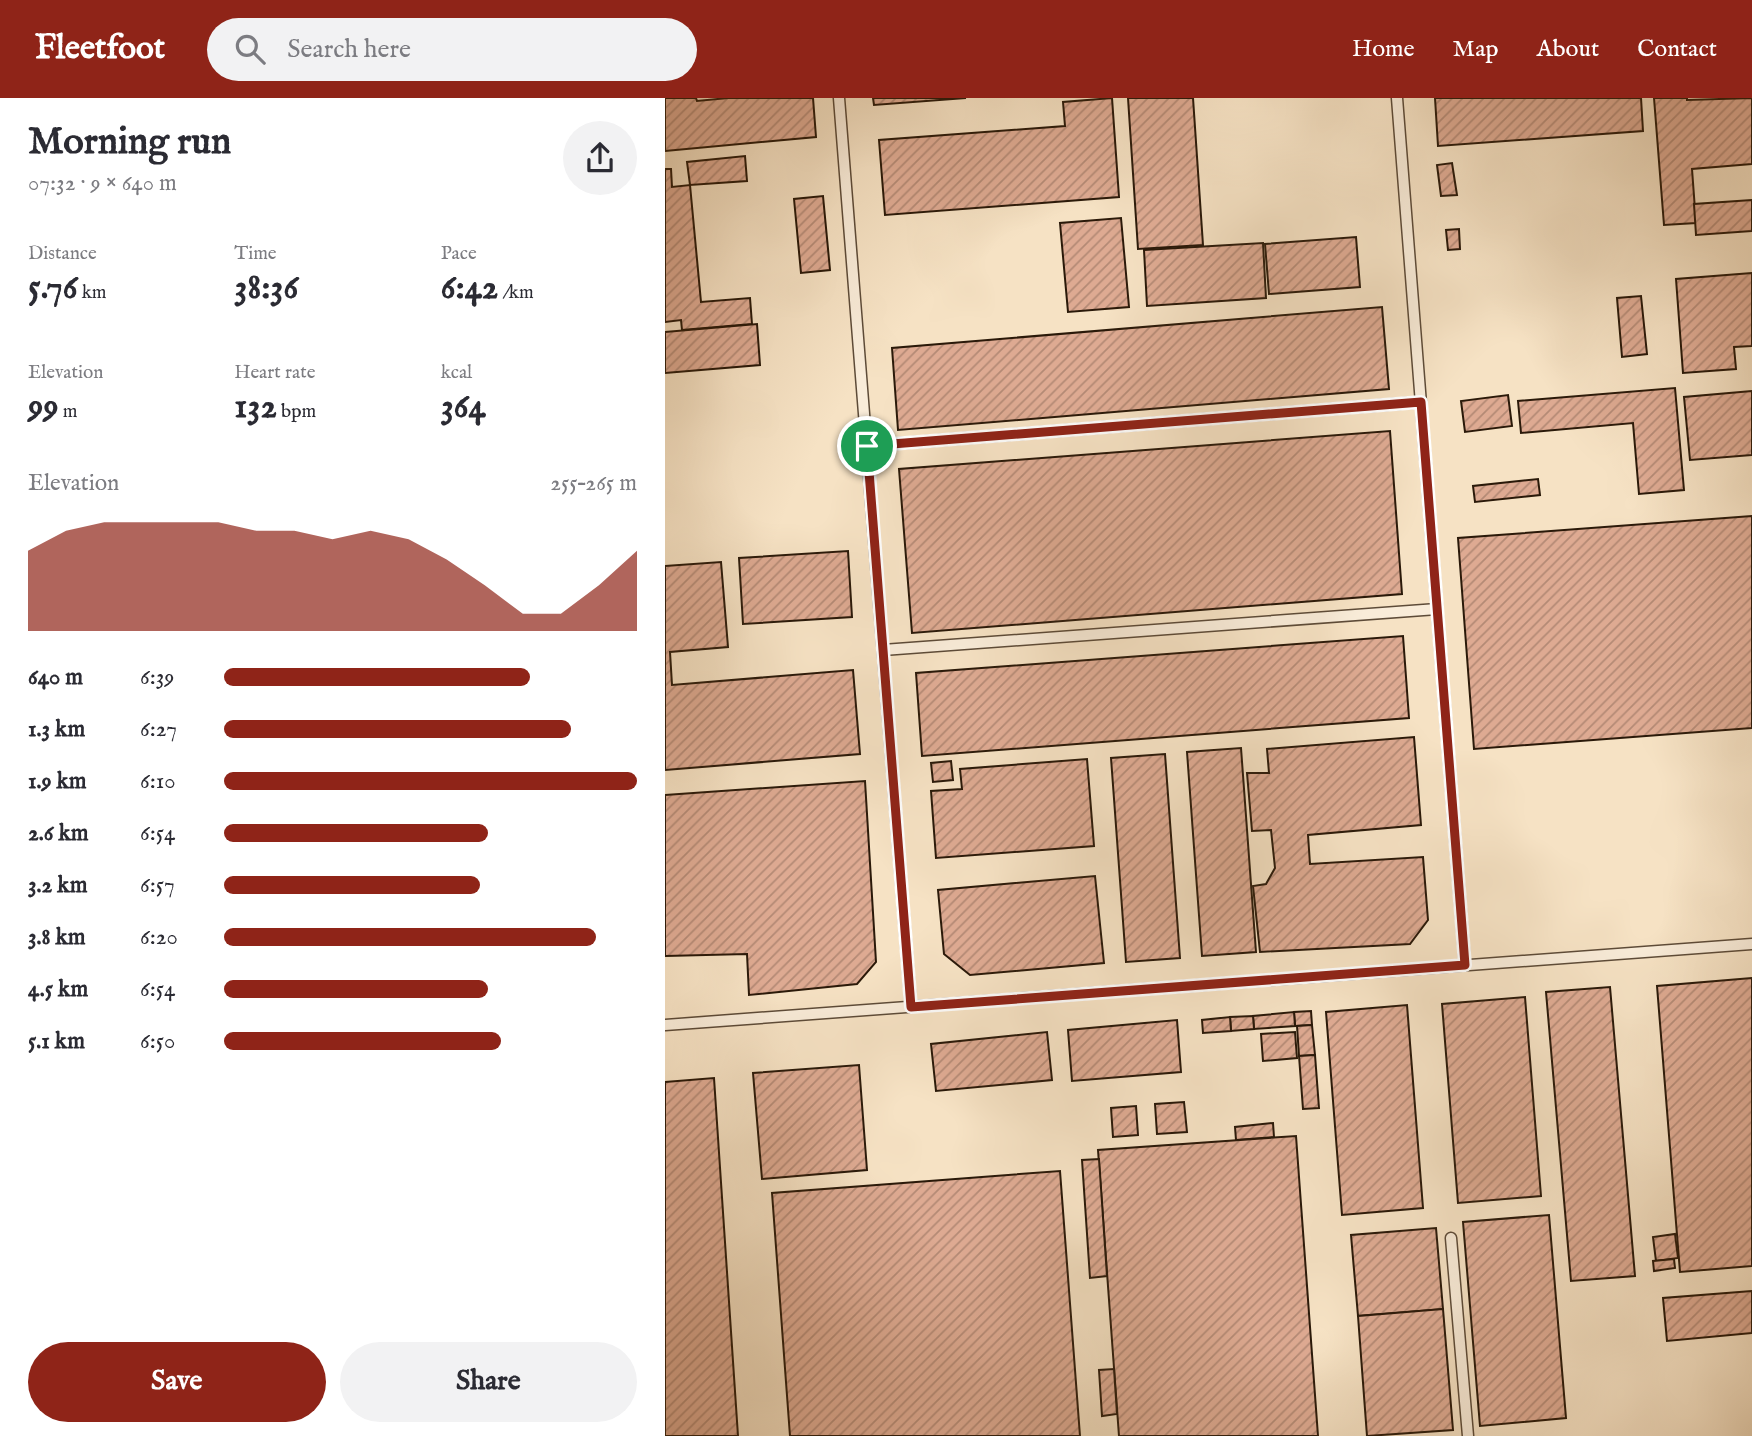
<!DOCTYPE html>
<meta charset="utf-8">
<style>
:root{--surface:#fff;--page:#f2f2f3;--text:#2b2b33;--muted:#7c7c81;--accent:#8f2418}
body{margin:0;font-family:"IM FELL English",serif;background:var(--page);color:var(--text);height:100vh;display:flex;flex-direction:column;font-size:26px;white-space:nowrap}
*{box-sizing:border-box;margin:0}
p{font-size:23px;color:var(--muted)}
.icon{flex:none;width:38px;height:38px;fill:none;stroke:currentColor;stroke-width:2;stroke-linecap:round;stroke-linejoin:round}
.map{position:relative;flex:1;overflow:hidden}
.sheet{display:flex;flex-direction:column;background:var(--surface);width:665px}
.sheet>*{flex:none}
.pin{position:absolute;display:grid;place-items:center;width:60px;height:60px;color:#fff;margin:-30px;border:4px solid #fff;border-radius:50%;box-shadow:0 2px 7px #0007}
.round{display:grid;place-items:center;flex:none;width:74px;height:74px;border-radius:37px;background:var(--page)}
.head{display:flex;align-items:center;justify-content:space-between;height:119px;padding:0 28px}
h1{font-size:38px;font-weight:800;line-height:52px}
.figures{display:grid;grid-template-columns:repeat(3,1fr);gap:10px;height:119px;padding:7px 28px}
.figures div{display:grid;align-content:center}
.figures b{font-size:35px;font-weight:800}
.figures small{font-size:19px;font-weight:400}
.figures p{font-size:19px}
.chart{height:196px;padding:14px 28px}
.chart p{display:flex;justify-content:space-between}
.chart svg{width:100%;height:126px;margin-top:7px;fill:var(--accent);opacity:.7}
.cta{display:flex;gap:14px;margin-top:auto;padding:14px 28px}
.cta a{flex:1;height:80px;border-radius:42px;background:var(--accent);color:#fff;font-size:28px;font-weight:800;line-height:80px;text-align:center}
.cta a+a{background:var(--page);color:var(--text)}
ul{padding:0 28px;list-style:none;font-size:23px}
li{display:grid;grid-template-columns:112px 84px 1fr;align-items:center;height:52px}
li i{height:18px;border-radius:9px;background:var(--accent)}
header{display:flex;align-items:center;gap:42px;box-sizing:border-box;height:98px;padding:0 35px;background:var(--accent);color:#fff}
header strong{font-size:33px}
nav{display:flex;gap:38px;margin-inline-start:auto;font-size:24px}
.search{width:490px;height:63px;background:var(--page);display:flex;align-items:center;gap:18px;box-sizing:border-box;padding:0 24px;border-radius:38px;color:var(--muted);font-size:26px}
main{display:flex;flex:1;min-height:0}
.map>svg:first-child{display:block}
</style>
<header>
<strong>Fleetfoot</strong>
<div class="search"><svg class="icon" aria-label="search" viewBox="0 0 24 24"><circle cx="10" cy="10" r="6"/><path d="M15 15l6 6"/></svg>Search here</div>
<nav><a>Home</a><a>Map</a><a>About</a><a>Contact</a></nav>
</header>
<main>
<section class="sheet">
<div class="head"><div><h1>Morning run</h1><p>07:32 · 9 × 640 m</p></div><a class="round"><svg class="icon" aria-label="share" viewBox="0 0 24 24"><path d="M12 15V3M7 8l5-5 5 5M5 13v7h14v-7"/></svg></a></div>
<div class="figures">
<div><p>Distance</p><b>5.76<small> km</small></b></div>
<div><p>Time</p><b>38:36</b></div>
<div><p>Pace</p><b>6:42<small> /km</small></b></div>
</div>
<div class="figures">
<div><p>Elevation</p><b>99<small> m</small></b></div>
<div><p>Heart rate</p><b>132<small> bpm</small></b></div>
<div><p>kcal</p><b>364</b></div>
</div>
<div class="chart"><p><span>Elevation</span>255–265 m</p>
<svg viewBox="0 0 160 44" preserveAspectRatio="none"><path d="M0 44V16L10 9L20 6L30 6L40 6L50 6L60 9L70 9L80 12L90 9L100 12L110 19L120 28L130 38L140 38L150 28L160 16V44z"/></svg>
</div>
<ul>
<li><b>640 m</b>6:39<i style="width:74%"></i></li>
<li><b>1.3 km</b>6:27<i style="width:84%"></i></li>
<li><b>1.9 km</b>6:10<i style="width:100%"></i></li>
<li><b>2.6 km</b>6:54<i style="width:64%"></i></li>
<li><b>3.2 km</b>6:57<i style="width:62%"></i></li>
<li><b>3.8 km</b>6:20<i style="width:90%"></i></li>
<li><b>4.5 km</b>6:54<i style="width:64%"></i></li>
<li><b>5.1 km</b>6:50<i style="width:67%"></i></li>
</ul>
<div class="cta"><a>Save</a><a>Share</a></div>
</section>
<div class="map">
<svg width="1087" height="1338" viewBox="0 0 1087 1338">
<defs>
<pattern id="building-hatch" width="6" height="6" patternUnits="userSpaceOnUse" patternTransform="scale(1.75)"><rect width="6" height="6" fill="#deaa92"/><path d="M-1 1l2-2M0 6l6-6M5 7l2-2" fill="none" stroke="#b48a75"/></pattern>
</defs>
<rect width="100%" height="100%" fill="#f6e2c4"/>
<filter id="stains"><feTurbulence type="fractalNoise" baseFrequency=".00286" numOctaves="4"/><feColorMatrix values="0 0 0 0 .2 0 0 0 0 .09 0 0 0 0 .02 0 0 0 .5 -.17"/></filter>
<radialGradient id="worn" r=".72"><stop offset=".6" stop-color="#630" stop-opacity="0"/><stop offset="1" stop-color="#630" stop-opacity=".3"/></radialGradient>
<!-- building -->
<g fill="url(#building-hatch)" stroke="#2a1909" stroke-width="2">
<polygon points="0,0 31,0 32,3 63,0 148,0 151,39 0,53"/>
<polygon points="208,0 301,0 209,7"/>
<polygon points="447,0 454,99 220,117 214,42 400,28 398,4"/>
<polygon points="463,0 528,0 538,147 473,151"/>
<polygon points="770,0 976,0 978,33 773,48"/>
<polygon points="989,0 1022,0 1022,2 1087,0 1087,66 1027,71 1031,125 999,127"/>
<polygon points="80,58 82,83 25,87 22,64"/>
<polygon points="787,65 792,97 776,98 772,67"/>
<polygon points="0,71 6,71 7,89 25,87 36,204 85,200 87,226 17,232 16,222 0,224"/>
<polygon points="158,98 165,172 136,175 129,101"/>
<polygon points="1087,102 1087,133 1031,137 1029,106"/>
<polygon points="456,120 464,209 403,214 395,125"/>
<polygon points="794,131 795,151 783,152 781,132"/>
<polygon points="691,139 695,189 604,196 600,146"/>
<polygon points="598,145 601,200 482,208 479,152"/>
<polygon points="1087,175 1087,248 1069,249 1071,271 1018,275 1011,181"/>
<polygon points="976,198 982,256 957,259 952,200"/>
<polygon points="717,209 724,291 233,332 227,250"/>
<polygon points="92,226 95,267 0,275 0,234"/>
<polygon points="1010,290 1019,392 974,396 968,325 856,335 853,303"/>
<polygon points="1087,293 1087,357 1025,362 1019,299"/>
<polygon points="843,297 847,328 800,334 796,303"/>
<polygon points="725,333 737,496 247,535 234,371"/>
<polygon points="873,381 875,397 810,404 808,388"/>
<polygon points="1087,418 1087,630 809,651 793,440"/>
<polygon points="183,453 187,519 78,526 74,460"/>
<polygon points="56,464 63,549 5,554 7,587 188,572 195,656 0,672 0,468"/>
<polygon points="738,538 744,620 257,658 251,575"/>
<polygon points="749,639 756,727 643,737 645,766 758,759 763,822 745,846 595,854 588,788 601,786 610,770 606,732 587,733 582,675 604,675 602,651"/>
<polygon points="576,650 591,854 537,858 522,654"/>
<polygon points="500,656 515,860 461,864 446,660"/>
<polygon points="422,661 429,748 271,760 266,693 297,691 295,671"/>
<polygon points="286,663 288,682 268,684 266,665"/>
<polygon points="200,683 211,864 192,886 84,897 82,856 0,858 0,697"/>
<polygon points="430,778 439,865 305,877 279,856 273,792"/>
<polygon points="1087,880 1087,1168 1015,1174 992,888"/>
<polygon points="945,889 970,1178 906,1183 881,894"/>
<polygon points="860,899 876,1098 793,1105 777,906"/>
<polygon points="742,907 758,1110 677,1117 661,914"/>
<polygon points="646,913 647,927 630,928 629,914"/>
<polygon points="629,914 630,928 589,931 588,918"/>
<polygon points="588,918 589,931 566,933 565,919"/>
<polygon points="565,919 566,933 538,935 537,922"/>
<polygon points="512,922 516,974 407,983 403,932"/>
<polygon points="647,927 650,957 634,958 632,928"/>
<polygon points="382,934 387,982 271,993 266,946"/>
<polygon points="630,934 632,960 598,963 596,936"/>
<polygon points="650,957 654,1010 638,1011 634,958"/>
<polygon points="194,967 202,1072 97,1081 88,975"/>
<polygon points="49,980 73,1338 0,1338 0,984"/>
<polygon points="519,1004 522,1034 492,1036 490,1006"/>
<polygon points="471,1008 473,1037 448,1039 446,1010"/>
<polygon points="608,1025 609,1039 571,1042 570,1029"/>
<polygon points="631,1038 653,1338 454,1338 433,1052"/>
<polygon points="434,1061 442,1178 425,1180 417,1062"/>
<polygon points="395,1073 415,1338 125,1338 107,1095"/>
<polygon points="884,1117 901,1320 815,1328 798,1124"/>
<polygon points="771,1130 778,1211 693,1218 686,1137"/>
<polygon points="1010,1136 1013,1160 991,1163 988,1139"/>
<polygon points="1009,1161 1010,1170 989,1173 988,1163"/>
<polygon points="1087,1193 1087,1235 1002,1243 998,1200"/>
<polygon points="778,1211 788,1332 702,1338 693,1218"/>
<polygon points="449,1271 452,1316 437,1318 434,1272"/>
</g>
<g fill="none" stroke-linecap="round" stroke-linejoin="round">
<defs>
<g id="service">
<polyline points="174,0 246,909"/>
<polyline points="732,0 800,867"/>
<polyline points="202,348 756,304"/>
<polyline points="218,552 772,511"/>
<polyline points="0,927 1087,846"/>
<polyline points="786,1140 803,1338"/>
</g>
</defs>
<!-- service casing -->
<use href="#service" stroke="#5d4b38" stroke-width="13"/>
<!-- service -->
<use href="#service" stroke="#f9ecd9" stroke-width="10"/>
</g>
<g fill="none" stroke-linecap="round" stroke-linejoin="round">
<defs>
<polygon id="route" points="756,304 800,867 246,909 202,348"/>
</defs>
<!-- route casing -->
<use href="#route" stroke="#fff" stroke-width="14"/>
<!-- route -->
<use href="#route" stroke="#8f2418" stroke-width="9"/>
</g>
<rect width="100%" height="100%" filter="url(#stains)"/>
<rect width="100%" height="100%" fill="url(#worn)"/>
</svg>
<div class="pin" style="left:202px;top:348px;background:#1e9e55"><svg class="icon" aria-label="arrive" viewBox="0 0 24 24"><path d="M6 21V4h12l-3 4 3 4H6"/></svg></div>
</div>
</main>
